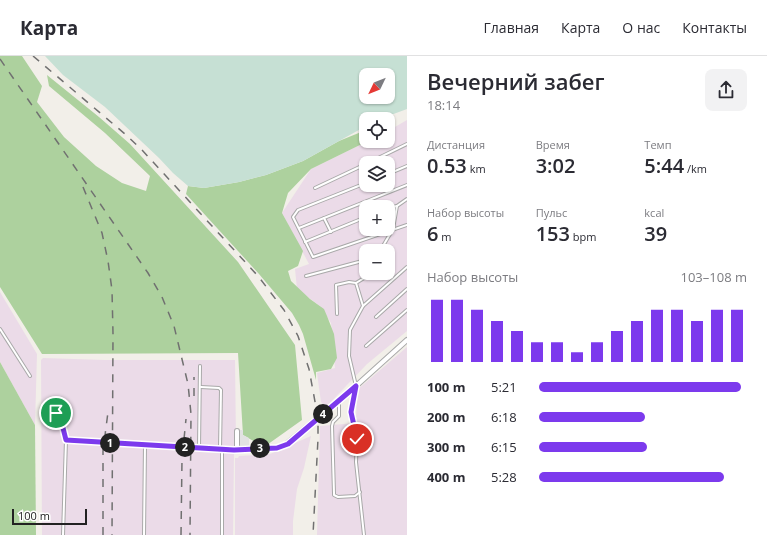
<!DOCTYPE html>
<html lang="ru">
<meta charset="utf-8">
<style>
:root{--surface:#fff;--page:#f2f2f3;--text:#2b2b33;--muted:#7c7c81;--line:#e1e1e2;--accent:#7c3aed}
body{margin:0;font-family:"Open Sans",sans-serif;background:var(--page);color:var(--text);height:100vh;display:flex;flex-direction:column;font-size:15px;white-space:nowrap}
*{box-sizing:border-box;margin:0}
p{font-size:13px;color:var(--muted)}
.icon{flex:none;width:22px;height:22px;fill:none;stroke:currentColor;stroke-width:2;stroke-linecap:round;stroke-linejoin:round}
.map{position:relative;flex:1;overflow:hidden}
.panel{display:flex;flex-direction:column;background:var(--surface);width:360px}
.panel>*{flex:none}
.needle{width:26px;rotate:227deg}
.buttons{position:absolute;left:359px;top:12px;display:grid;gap:8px}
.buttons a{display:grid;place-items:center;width:36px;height:36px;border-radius:8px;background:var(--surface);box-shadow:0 1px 3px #0004;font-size:20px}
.scale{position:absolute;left:12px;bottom:10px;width:75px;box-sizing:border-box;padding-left:4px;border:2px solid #222;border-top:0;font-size:11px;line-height:14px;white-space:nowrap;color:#222;-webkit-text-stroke:3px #fff;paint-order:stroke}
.pin{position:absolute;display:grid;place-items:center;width:34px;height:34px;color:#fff;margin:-17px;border:2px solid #fff;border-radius:50%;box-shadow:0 1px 4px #0007}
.km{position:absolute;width:20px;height:20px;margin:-10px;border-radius:50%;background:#222;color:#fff;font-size:11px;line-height:20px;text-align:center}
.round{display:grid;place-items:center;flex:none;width:42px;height:42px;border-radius:8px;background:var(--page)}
.headline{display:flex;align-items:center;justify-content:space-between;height:68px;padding:0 20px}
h1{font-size:22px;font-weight:600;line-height:30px}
.figures{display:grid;grid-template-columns:repeat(3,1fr);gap:6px;height:68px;padding:4px 20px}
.figures div{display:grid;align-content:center}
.figures b{font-size:20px;font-weight:600}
.figures small{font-size:11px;font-weight:400}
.figures p{font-size:11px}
.chart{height:112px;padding:8px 20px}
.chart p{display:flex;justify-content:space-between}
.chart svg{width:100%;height:72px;margin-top:4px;stroke:var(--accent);stroke-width:6}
ul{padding:0 20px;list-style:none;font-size:13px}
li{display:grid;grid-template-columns:64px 48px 1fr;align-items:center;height:30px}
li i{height:10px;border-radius:5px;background:var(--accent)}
header{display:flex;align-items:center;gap:24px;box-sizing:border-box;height:56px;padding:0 20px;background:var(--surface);border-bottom:1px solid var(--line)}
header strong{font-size:19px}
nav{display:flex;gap:22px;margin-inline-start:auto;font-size:14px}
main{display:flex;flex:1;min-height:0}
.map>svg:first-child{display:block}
</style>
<header>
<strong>Карта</strong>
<nav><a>Главная</a><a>Карта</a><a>О нас</a><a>Контакты</a></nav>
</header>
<main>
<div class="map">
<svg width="407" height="479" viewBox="0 0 407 479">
<rect width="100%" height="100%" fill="#f2efe9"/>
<!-- industrial -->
<g fill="#ebdbe8" fill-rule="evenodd">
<path d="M407,64V275L367,308L326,351L321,346L317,317L335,312L331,267L320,250L297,233L295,213L309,208L282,157L311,113L368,85H388V75ZM366,107H388V129H366ZM366,151H388V173H366ZM366,195H388V217H366Z"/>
<polygon points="0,236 37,298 35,369 0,306"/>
<polygon points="407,291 407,479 317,479 320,370 356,367 357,334"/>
<polygon points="43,302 105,304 235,304 236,387 234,396 233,479 42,479 41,304"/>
<polygon points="311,380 304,412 297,433 293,465 293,479 235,479 235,402 238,402 239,400 270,398"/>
</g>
<!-- forest -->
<g fill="#add19e">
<polygon points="0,0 22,0 42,30 37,46 64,81 96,110 122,127 146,135 150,120 105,77 49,30 47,19 99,61 130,88 238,206 295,289 302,364 264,391 243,379 238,297 42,298 0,231"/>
<polygon points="366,74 366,86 311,113 288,137 282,157 303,195 298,210 288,215 291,225 310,243 324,253 327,260 334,278 337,302 331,313 316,316 316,324 303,278 299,269 292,257 259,218 186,138 188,130 204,132 239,126 266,119 303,105 339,85"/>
<polygon points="0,306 35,369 36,479 0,479"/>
</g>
<!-- wetland -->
<path fill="#c6e0d4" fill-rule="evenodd" d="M45,0H407V53L380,63H366V70L303,105L266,119L239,126L204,132L188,130L173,117L159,102L105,51L63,19ZM366,19H388V41H366Z"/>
<!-- parking -->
<polygon fill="#e2e2e2" points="239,374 243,374 243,379 249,382 249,391 239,391"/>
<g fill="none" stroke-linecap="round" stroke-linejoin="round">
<defs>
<g id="lane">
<polyline points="368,107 407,88"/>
<polyline points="388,118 407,110"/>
<polyline points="366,127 298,154 293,161 313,201 407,169"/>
<polyline points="315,132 366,108"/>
<polyline points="388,152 397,150"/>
<polyline points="324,162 331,176"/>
<polyline points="299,172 407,129"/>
<polyline points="305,186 366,161"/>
<polyline points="380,195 393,173 397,150 407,143"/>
<polyline points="306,220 366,204"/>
<polyline points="356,227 363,250"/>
<polyline points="337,258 336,229 349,226 356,227 369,219 374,217"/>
<polyline points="376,261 407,233"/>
<polyline points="0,273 30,320"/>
<polyline points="366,290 407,254"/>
<polyline points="201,331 219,332 221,334 220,393"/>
<polyline points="339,345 339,360 333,366 332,370 334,437 334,439 338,441 355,440 360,436"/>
<polyline points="60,357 56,357 56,355 55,345 58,343 59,345 61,364 66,384 63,479"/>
<polyline points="66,384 236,393"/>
<polyline points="199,392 200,310"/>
<polyline points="144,479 145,389"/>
<polyline points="222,479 222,393"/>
<polyline points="364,479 356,406 357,383 351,356 356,330 349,300 350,274 363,250 407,211"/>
</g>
<polyline id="street" points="237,375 237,393 277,392 285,389 356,330 407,284"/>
</defs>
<!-- lane casing -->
<use href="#lane" stroke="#a9a9a9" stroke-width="4"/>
<!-- street casing -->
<use href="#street" stroke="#a9a9a9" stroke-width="6"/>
<!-- lane -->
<use href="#lane" stroke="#fff" stroke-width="2"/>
<!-- street -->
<use href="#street" stroke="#fff" stroke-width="4"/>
<!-- rail -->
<g stroke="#707070" stroke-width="1.5" stroke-dasharray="8 8" stroke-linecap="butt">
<polyline points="33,0 125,78 142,94 258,220 284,254 298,280 309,313 318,362 318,383 313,479"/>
<polyline points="0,3 148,217 162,241 174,270 188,328 191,358 190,479"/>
<polyline points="83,131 102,177 108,205 112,234 113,278 112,479"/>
<polyline points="194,340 194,321"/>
<polyline points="103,479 103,395 108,356"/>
<polyline points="181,479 182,403 186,363"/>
</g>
</g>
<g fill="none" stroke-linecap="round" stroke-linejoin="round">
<defs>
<polyline id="route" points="56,357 60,357 61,364 66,384 234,394 277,392 288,388 356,330 351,356 357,383"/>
</defs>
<!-- route casing -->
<use href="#route" stroke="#fff" stroke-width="8"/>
<!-- route -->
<use href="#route" stroke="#7c3aed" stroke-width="5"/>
</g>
</svg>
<div class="buttons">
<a><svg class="needle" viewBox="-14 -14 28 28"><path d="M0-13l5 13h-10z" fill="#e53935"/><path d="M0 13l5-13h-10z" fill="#7c7c81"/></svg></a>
<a><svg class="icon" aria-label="locate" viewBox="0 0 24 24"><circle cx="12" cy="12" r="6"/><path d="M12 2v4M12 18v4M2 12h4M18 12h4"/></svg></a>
<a><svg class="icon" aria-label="layers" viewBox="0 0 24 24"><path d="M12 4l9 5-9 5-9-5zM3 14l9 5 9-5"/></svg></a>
<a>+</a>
<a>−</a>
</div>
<div class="scale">100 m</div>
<div class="pin" style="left:56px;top:357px;background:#1e9e55"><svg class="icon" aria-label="arrive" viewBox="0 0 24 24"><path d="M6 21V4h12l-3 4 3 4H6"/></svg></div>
<div class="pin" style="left:357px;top:383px;background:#d93025"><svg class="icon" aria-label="check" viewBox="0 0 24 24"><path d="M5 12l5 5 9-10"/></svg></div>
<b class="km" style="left:110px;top:387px">1</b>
<b class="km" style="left:185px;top:391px">2</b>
<b class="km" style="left:260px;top:392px">3</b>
<b class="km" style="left:323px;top:358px">4</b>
</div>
<section class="panel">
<div class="headline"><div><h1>Вечерний забег</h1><p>18:14</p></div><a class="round"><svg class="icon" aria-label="share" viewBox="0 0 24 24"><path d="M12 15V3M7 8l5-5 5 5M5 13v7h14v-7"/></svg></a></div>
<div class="figures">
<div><p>Дистанция</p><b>0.53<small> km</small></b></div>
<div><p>Время</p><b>3:02</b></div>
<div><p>Темп</p><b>5:44<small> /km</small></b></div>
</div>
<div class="figures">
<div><p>Набор высоты</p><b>6<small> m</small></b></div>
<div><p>Пульс</p><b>153<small> bpm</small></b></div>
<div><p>kcal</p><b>39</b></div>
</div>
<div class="chart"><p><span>Набор высоты</span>103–108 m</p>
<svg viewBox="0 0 160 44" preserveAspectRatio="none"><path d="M5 44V6M15 44V6M25 44V12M35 44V19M45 44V25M55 44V32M65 44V32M75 44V38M85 44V32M95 44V25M105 44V19M115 44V12M125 44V12M135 44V19M145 44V12M155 44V12"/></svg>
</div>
<ul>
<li><b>100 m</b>5:21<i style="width:97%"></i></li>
<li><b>200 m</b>6:18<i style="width:51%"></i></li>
<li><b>300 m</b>6:15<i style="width:52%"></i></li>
<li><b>400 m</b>5:28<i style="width:89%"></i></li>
</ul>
</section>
</main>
